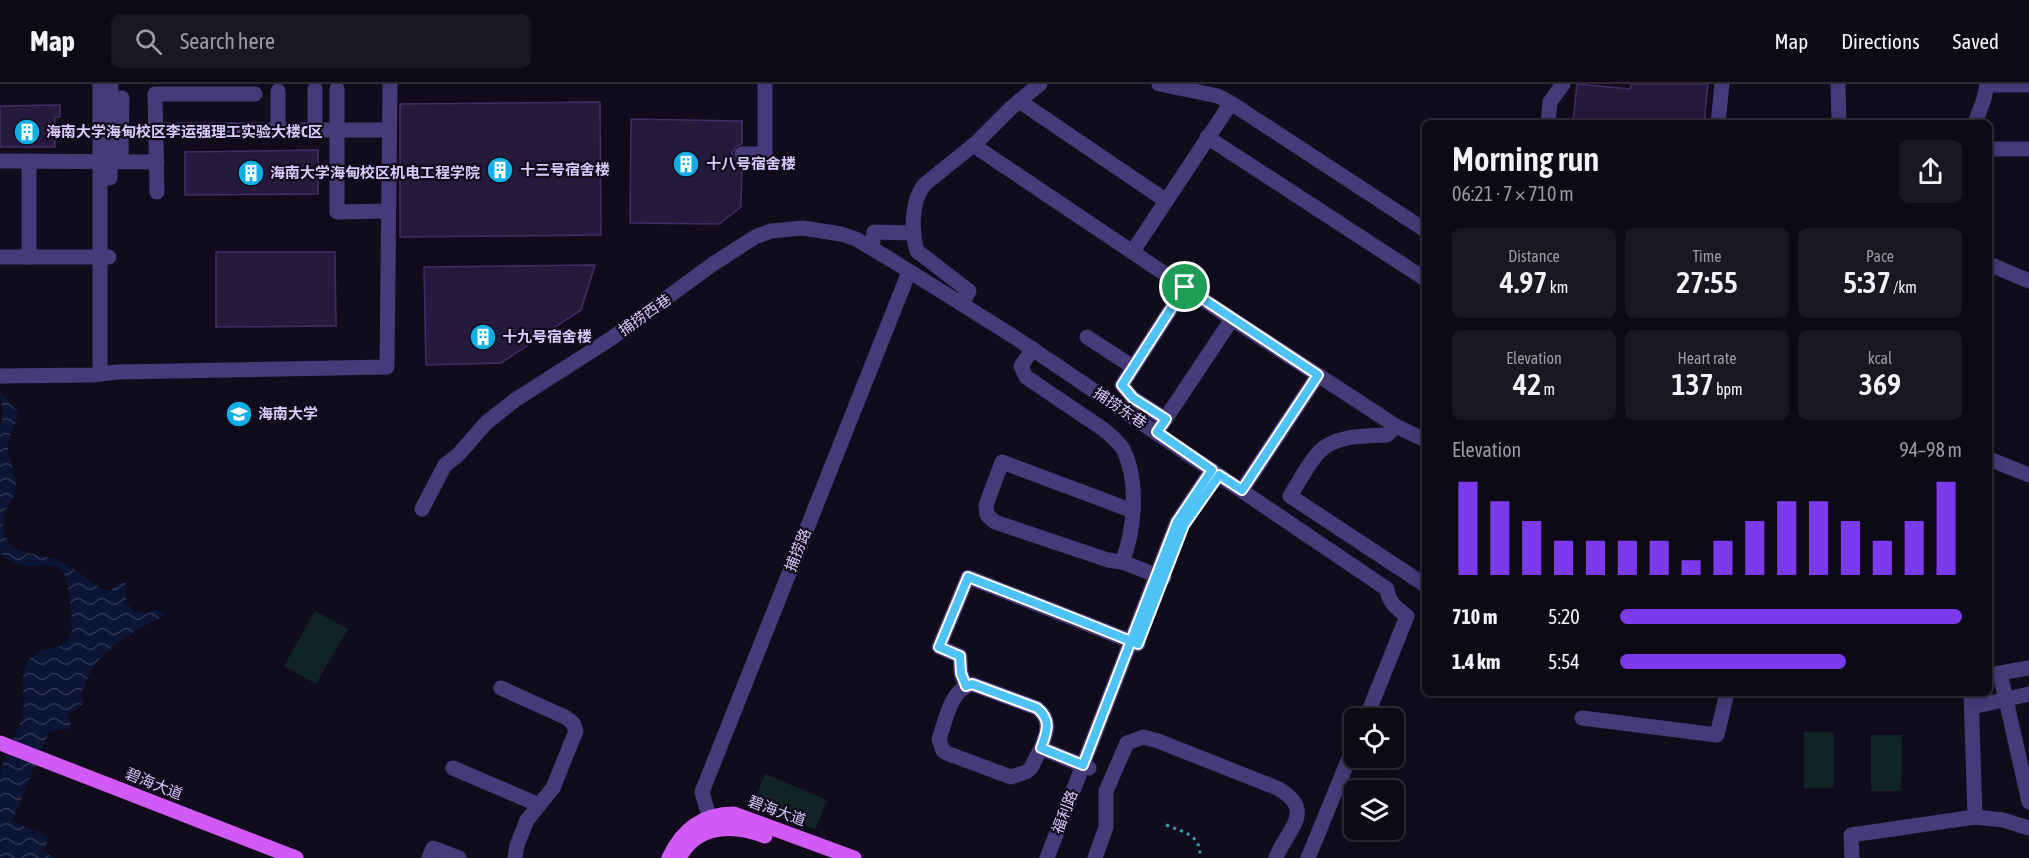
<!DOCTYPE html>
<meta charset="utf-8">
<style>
:root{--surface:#0d0915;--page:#1b1722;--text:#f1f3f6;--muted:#9a9aa0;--line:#2d2a34;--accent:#7c3aed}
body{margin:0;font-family:"Asap Condensed","Noto Sans SC",sans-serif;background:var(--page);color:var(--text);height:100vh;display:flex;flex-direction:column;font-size:22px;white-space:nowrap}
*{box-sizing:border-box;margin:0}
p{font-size:20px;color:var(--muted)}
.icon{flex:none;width:33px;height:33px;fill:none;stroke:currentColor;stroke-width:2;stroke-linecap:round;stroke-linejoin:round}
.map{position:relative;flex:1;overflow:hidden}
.side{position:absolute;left:1422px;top:36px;width:570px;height:576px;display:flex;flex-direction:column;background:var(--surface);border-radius:9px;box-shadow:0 3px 15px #0003,0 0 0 2px var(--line)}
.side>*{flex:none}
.fabs{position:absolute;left:1344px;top:624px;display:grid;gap:12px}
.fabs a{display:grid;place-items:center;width:60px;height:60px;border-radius:9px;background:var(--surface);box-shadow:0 3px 15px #0003,0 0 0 2px var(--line);font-size:30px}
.pin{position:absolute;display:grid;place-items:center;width:51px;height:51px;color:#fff;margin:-26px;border:3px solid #fff;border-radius:50%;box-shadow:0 2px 6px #0007}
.round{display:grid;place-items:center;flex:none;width:63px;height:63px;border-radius:9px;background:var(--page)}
.overview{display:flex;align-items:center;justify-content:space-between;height:102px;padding:0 30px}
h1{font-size:33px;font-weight:600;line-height:45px}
.figures{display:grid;grid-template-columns:repeat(3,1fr);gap:9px;height:102px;padding:6px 30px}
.figures div{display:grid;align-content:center;border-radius:9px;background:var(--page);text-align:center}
.figures b{font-size:30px;font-weight:600}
.figures small{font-size:16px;font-weight:400}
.figures p{font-size:16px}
.chart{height:168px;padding:12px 30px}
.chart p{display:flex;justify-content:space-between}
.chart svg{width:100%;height:108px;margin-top:6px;stroke:var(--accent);stroke-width:6}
ul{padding:0 30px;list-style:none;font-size:20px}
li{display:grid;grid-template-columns:96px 72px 1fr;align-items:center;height:45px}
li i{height:15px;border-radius:8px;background:var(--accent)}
header{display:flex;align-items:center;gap:36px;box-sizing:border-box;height:84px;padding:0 30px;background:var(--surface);border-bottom:2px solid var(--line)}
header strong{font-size:28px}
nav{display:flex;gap:33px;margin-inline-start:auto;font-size:21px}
.search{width:420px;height:54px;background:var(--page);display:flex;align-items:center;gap:15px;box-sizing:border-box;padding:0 21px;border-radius:9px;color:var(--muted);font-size:22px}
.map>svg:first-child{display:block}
</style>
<header>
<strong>Map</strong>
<div class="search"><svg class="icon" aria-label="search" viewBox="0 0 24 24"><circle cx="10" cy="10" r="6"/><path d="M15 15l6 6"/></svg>Search here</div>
<nav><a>Map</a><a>Directions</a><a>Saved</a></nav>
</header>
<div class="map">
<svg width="2029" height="774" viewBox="0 0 2029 774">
<defs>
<pattern id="water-waves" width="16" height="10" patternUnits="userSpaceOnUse" patternTransform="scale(1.5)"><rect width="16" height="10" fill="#0b1536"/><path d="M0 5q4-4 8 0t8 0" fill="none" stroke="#2e3654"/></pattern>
</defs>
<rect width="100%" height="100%" fill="#110c1c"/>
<!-- garden -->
<g fill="#102325">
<polygon points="315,527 348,545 316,600 284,582"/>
<rect x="1804" y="648" width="30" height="56"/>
<polygon points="1871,651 1902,651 1901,707 1871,707"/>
<polygon points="765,690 827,716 815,746 753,720"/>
</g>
<!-- water -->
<path fill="url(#water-waves)" d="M0,307L18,328V333C14,342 8,353 8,364C8,378 17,389 16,404C15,416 3,424 3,438C3,476 37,466 61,478C76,485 89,497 104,506H111L123,498L126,499C124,511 126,528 143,528C150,529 156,525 163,526L164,531C156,538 148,539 139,545C115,560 95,572 85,601C82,608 79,612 83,619L79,624L67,631L72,643C64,648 56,644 49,648L12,737L49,753L43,768L56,774H0C0,749 0,716 0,692C3,669 20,650 23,627C26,612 19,597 26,582C37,556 63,572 71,550C74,542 69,494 63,488C51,475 34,485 20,481C13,479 5,474 0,470V342C6,331 0,319 0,307Z"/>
<!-- building -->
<g fill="#261a3c" stroke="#412d66" stroke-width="1.5">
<polygon points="1577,0 1630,5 1631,0 1708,0 1704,39 1573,39"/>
<polygon points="600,18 601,151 400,153 400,20"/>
<polygon points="60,21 60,33 55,33 55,63 0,63 0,22"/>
<polygon points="631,35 742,37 742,60 737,62 732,69 734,75 742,80 741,123 719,140 630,139"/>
<polygon points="318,66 318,110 185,111 185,68"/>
<polygon points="216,168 335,168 336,242 216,243"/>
<polygon points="595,181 581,226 501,279 426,281 424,183"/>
</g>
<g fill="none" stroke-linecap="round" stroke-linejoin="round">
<!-- path -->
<path stroke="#349da7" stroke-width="3" stroke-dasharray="3 4.5" stroke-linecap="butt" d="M1166,741C1185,749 1201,750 1200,774"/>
<!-- minor -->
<g stroke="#463a78" stroke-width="15">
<polyline points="1159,0 1218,12 1231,19 1425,146"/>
<polyline points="1838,0 1839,39"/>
<polyline points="1987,1 2029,1"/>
<polyline points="315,5 315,46"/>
<polyline points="337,5 337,128 388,127"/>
<polyline points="278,7 278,46"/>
<polyline points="1019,17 1165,116"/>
<polyline points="1548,39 1550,18 1563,0"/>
<polyline points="1718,39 1722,0"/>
<polyline points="1975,39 1984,15 1987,0"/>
<polyline points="155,46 389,46"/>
<polyline points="1207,53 1425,195"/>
<polyline points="973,61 1232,235 1396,342 1425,356"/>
<polyline points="1989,65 2029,65"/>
<polyline points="742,70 765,70 765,0"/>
<polyline points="0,77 157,78"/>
<polyline points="29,77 29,173"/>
<polyline points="121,77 122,14"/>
<polyline points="110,94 111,0"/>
<polyline points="157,108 155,10 255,10"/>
<polyline points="872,164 874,148 914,149"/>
<polyline points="1133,167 1231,19"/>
<polyline points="1,173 109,173"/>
<polyline points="1989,180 2029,197"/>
<path d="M962,220L969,207L917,167C911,147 911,116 925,100L976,59L1012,23L1040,0"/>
<polyline points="1087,253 1133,283"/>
<path d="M1033,265L1021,282L1026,293L1103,345C1110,351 1118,357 1123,365C1139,397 1135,446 1122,478L1164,494"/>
<polyline points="100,290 100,0"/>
<polyline points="0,292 92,291 117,288 387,283 390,0"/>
<polyline points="1165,335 1133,314 1122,301 1185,203"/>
<path d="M1396,342L1387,351C1365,352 1335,351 1319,368C1308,380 1299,398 1290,412L1425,501"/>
<polyline points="1160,343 1232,235"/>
<polyline points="1989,375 2029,391"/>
<polyline points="1242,406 1318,291"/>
<path d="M422,425L445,381L458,371L486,339L515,316L612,254L713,180L755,153L771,147L803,144L841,150L856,155L893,177L1019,256L1387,505C1389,519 1396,524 1407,532L1366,634"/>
<polyline points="1122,478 1108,476 995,438 987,431 986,421 1002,378 1133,427"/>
<polyline points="2000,589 2029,718"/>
<polyline points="1989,591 2029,584"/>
<polyline points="966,602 961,589 960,572 939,563 968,493 1138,560"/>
<polyline points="501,604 565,633 573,639 576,647 553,704 527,736 517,761 515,774"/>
<polyline points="1972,623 2029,610"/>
<polyline points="1582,634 1717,651 1727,609"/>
<path d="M1041,664L1031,684L1026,688L1011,693L949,670L943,667L939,655C946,636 950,606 972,600L1037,624C1052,636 1047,648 1041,664L1089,684"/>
<polyline points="453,684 539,721"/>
<polyline points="1975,733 2003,736 2029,744"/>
<polyline points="713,746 702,708 909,188"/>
<polyline points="429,774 433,764 459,774"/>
<polyline points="1047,774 1177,438 1212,386"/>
<path d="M1095,774L1106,743V707L1127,659L1143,653L1158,657L1277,704C1318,727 1286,746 1276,774"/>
<polyline points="1308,774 1354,662"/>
<polyline points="1852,774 1851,751 1975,733 1971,609"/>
</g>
<!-- major -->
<g stroke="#d159f5" stroke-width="15">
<polyline points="0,659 296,774"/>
<path d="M682,769C701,739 736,741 765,752"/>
<path d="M669,774C682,746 703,730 734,730L854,774"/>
</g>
</g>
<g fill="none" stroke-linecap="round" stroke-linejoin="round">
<defs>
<path id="route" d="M1185,203L1122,301L1133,314L1166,335L1157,348L1212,386L1177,438L1083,681L1041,664C1047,648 1052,636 1037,624L972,600L966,602L961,589L960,572L939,563L968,493C1025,515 1082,537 1138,560L1184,441L1219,391L1242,406L1318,291L1185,203"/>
</defs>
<!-- route casing -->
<use href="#route" stroke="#fff" stroke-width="12"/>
<!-- route -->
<use href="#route" stroke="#4fc3f7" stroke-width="8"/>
</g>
<!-- icons -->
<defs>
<symbol id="building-disc" viewBox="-11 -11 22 22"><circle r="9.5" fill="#0eafe4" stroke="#110c1c"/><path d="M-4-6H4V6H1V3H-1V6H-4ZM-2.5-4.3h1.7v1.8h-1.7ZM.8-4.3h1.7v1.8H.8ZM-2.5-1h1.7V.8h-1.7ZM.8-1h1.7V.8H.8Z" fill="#fff"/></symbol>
<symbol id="university-disc" viewBox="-11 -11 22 22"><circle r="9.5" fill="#0eafe4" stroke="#110c1c"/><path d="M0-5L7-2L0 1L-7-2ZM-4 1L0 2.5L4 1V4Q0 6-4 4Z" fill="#fff"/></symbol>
</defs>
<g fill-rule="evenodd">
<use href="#building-disc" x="12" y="33" width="30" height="30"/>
<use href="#building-disc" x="671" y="65" width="30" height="30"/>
<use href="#building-disc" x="485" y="71" width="30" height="30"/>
<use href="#building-disc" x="236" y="74" width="30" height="30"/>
<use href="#building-disc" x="468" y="238" width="30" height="30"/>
<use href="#university-disc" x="224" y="315" width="30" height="30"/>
</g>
<g text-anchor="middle" stroke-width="4.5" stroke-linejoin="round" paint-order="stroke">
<!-- poi labels -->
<g font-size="15" font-weight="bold" fill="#d7cbfc" stroke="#110c1c" text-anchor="start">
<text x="46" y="53">海南大学海甸校区李运强理工实验大楼C区</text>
<text x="706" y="85">十八号宿舍楼</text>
<text x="520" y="91">十三号宿舍楼</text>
<text x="270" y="94">海南大学海甸校区机电工程学院</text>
<text x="502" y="258">十九号宿舍楼</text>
<text x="258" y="335">海南大学</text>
</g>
<!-- street labels -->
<g font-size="15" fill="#d7cbfc" stroke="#110c1c">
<text transform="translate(645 231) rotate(-35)" y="5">捕捞西巷</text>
<text transform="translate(1120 324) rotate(34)" y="5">捕捞东巷</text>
<text transform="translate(798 466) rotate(-68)" y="5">捕捞路</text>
<text transform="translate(154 700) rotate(22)" y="5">碧海大道</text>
<text transform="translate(777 727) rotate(20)" y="5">碧海大道</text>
<text transform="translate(1065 728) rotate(-69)" y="5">福利路</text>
</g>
</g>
</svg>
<div class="fabs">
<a><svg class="icon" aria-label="locate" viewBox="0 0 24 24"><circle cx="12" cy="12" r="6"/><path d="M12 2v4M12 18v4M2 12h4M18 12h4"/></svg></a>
<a><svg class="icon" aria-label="layers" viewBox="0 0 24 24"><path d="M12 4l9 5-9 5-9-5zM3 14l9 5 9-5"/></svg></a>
</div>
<div class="pin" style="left:1185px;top:203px;background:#1e9e55"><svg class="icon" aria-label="arrive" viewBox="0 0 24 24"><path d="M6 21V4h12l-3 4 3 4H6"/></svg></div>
<section class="side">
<div class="overview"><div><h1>Morning run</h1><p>06:21 · 7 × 710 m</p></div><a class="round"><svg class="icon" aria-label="share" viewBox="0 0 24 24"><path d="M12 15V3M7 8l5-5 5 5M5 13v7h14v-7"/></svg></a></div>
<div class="figures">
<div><p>Distance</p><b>4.97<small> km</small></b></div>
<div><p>Time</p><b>27:55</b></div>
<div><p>Pace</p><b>5:37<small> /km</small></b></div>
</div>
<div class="figures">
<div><p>Elevation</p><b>42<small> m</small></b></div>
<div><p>Heart rate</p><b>137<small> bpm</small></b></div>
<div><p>kcal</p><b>369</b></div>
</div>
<div class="chart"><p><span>Elevation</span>94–98 m</p>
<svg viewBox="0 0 160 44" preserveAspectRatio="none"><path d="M5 44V6M15 44V14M25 44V22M35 44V30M45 44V30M55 44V30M65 44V30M75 44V38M85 44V30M95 44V22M105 44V14M115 44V14M125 44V22M135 44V30M145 44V22M155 44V6"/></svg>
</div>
<ul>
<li><b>710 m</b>5:20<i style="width:100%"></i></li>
<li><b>1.4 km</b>5:54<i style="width:66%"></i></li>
</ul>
</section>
</div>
